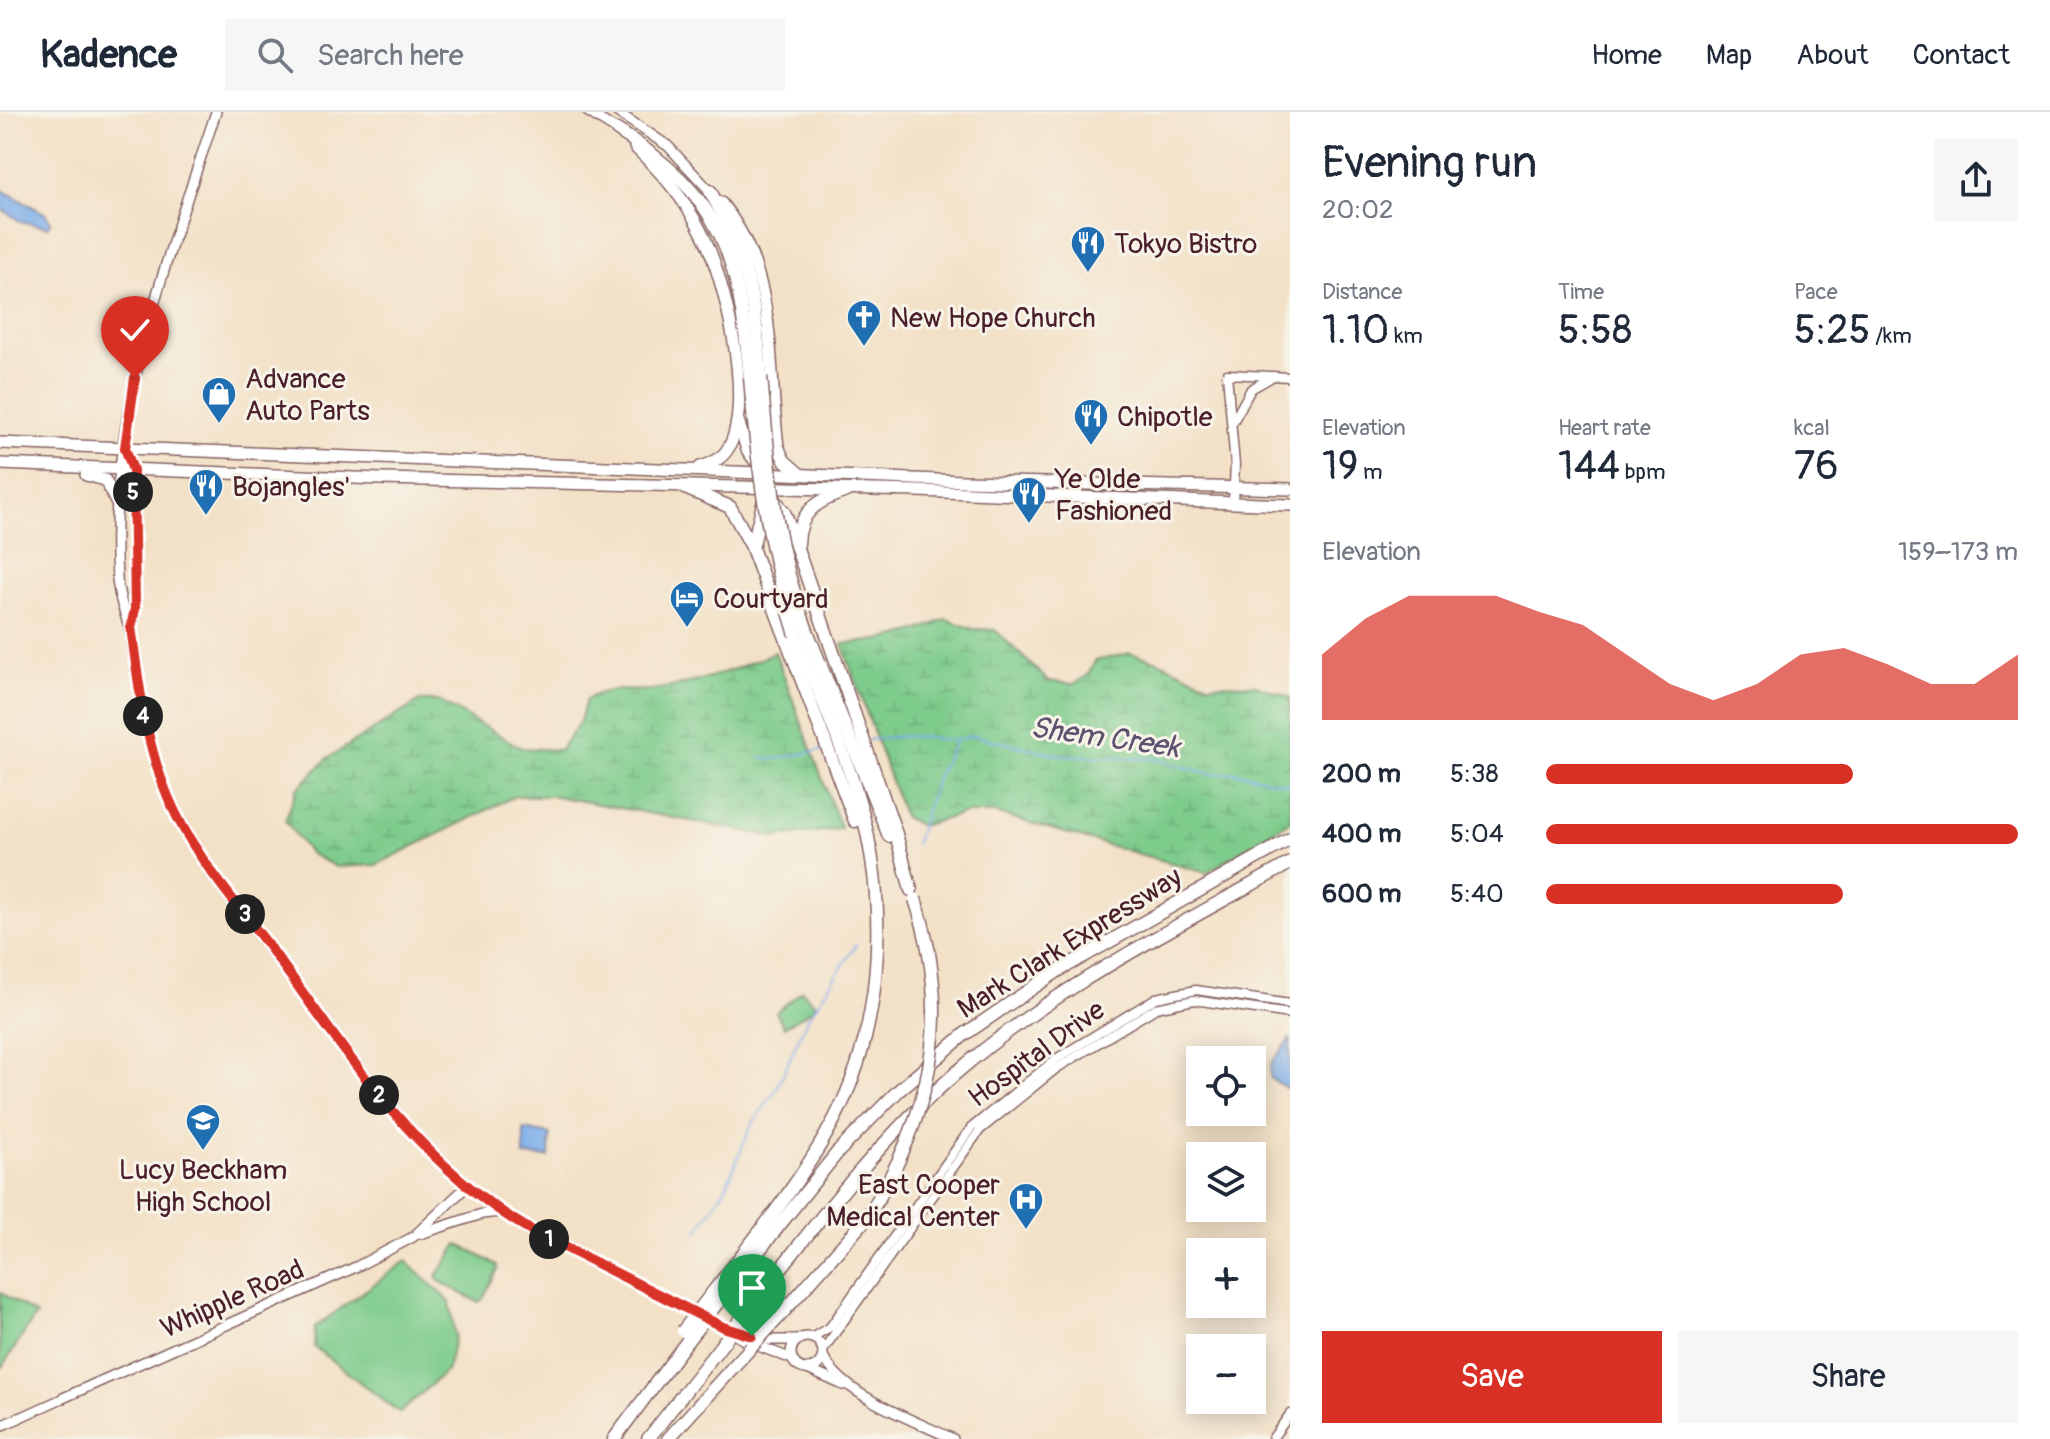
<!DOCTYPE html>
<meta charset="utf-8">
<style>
:root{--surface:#fff;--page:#f6f6f7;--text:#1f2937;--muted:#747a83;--line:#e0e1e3;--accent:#d93025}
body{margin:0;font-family:Pangolin,sans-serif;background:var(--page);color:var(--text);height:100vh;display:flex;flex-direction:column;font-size:30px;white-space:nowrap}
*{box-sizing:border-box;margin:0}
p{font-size:26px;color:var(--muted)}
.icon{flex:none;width:44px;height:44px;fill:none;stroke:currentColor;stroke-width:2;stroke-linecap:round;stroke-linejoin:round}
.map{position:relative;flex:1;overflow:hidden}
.sheet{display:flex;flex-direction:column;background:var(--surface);width:760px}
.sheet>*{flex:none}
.tools{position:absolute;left:1186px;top:934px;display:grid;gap:16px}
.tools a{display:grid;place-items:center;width:80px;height:80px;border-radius:0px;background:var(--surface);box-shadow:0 4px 20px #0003;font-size:40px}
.pin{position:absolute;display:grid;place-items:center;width:68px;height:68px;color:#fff;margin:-82px -34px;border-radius:50% 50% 50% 0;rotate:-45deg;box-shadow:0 0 8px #0007}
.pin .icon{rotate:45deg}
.km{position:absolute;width:40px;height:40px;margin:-20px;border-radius:50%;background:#222;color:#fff;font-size:22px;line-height:40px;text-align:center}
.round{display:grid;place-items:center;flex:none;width:84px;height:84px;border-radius:0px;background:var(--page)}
.summary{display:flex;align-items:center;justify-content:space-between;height:136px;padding:0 32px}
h1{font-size:44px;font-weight:600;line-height:60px}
.metrics{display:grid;grid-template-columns:repeat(3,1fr);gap:12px;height:136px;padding:8px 32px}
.metrics div{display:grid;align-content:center}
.metrics b{font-size:40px;font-weight:600}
.metrics small{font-size:22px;font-weight:400}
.metrics p{font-size:22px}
.chart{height:224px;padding:16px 32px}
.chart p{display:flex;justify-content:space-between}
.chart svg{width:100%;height:144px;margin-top:8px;fill:var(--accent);opacity:.7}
.button{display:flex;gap:16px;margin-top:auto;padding:16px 32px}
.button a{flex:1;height:92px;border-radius:0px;background:var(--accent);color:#fff;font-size:32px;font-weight:600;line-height:92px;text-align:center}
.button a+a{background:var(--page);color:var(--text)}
ul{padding:0 32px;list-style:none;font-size:26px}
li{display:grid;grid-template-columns:128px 96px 1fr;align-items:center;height:60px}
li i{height:20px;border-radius:10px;background:var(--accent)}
header{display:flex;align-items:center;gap:48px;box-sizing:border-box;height:112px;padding:0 40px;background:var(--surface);border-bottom:2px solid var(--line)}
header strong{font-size:38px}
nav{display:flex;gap:44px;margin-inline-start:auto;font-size:28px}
.search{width:560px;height:72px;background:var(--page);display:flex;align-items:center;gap:20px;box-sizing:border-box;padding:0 28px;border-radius:0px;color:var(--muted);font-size:30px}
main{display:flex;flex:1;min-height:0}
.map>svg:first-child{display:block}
</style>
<header>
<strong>Kadence</strong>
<div class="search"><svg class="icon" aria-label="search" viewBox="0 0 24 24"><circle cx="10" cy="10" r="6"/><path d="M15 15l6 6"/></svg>Search here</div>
<nav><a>Home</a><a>Map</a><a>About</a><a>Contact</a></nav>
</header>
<main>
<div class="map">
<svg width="1290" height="1327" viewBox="0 0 1290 1327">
<defs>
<pattern id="wetland-marsh" width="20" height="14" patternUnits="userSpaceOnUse" patternTransform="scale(2)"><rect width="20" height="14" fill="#7ecc8c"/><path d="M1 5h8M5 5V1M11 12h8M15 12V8" fill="none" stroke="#6eaf79"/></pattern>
</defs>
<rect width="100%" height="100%" fill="#f7f3e8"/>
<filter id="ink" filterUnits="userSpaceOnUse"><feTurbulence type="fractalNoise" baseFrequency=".0125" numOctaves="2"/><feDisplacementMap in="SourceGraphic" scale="16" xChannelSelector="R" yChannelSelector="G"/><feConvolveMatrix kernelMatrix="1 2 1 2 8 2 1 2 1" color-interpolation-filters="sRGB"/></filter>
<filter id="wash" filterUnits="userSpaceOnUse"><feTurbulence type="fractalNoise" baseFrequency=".006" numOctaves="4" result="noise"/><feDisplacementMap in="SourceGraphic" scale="32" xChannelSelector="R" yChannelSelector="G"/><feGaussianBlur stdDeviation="1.8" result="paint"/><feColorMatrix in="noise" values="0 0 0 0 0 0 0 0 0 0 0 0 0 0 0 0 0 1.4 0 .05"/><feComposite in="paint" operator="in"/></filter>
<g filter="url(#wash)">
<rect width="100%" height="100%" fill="#f3e1c7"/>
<!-- green -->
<g fill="#7ecc8c" stroke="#64765c" stroke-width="2">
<polygon points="802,879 815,892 814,896 784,915 776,900"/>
<polygon points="458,1132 497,1153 498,1157 482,1188 478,1190 439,1169 437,1164"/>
<polygon points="406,1149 450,1190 455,1224 447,1258 400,1301 314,1235 315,1215"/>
<polygon points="0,1180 36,1203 2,1255 0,1253"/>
</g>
<!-- wetland -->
<g fill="url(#wetland-marsh)" stroke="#64765c" stroke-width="2">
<path d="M946,507L973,517L995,518L1048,569L1074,572L1088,563L1095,549L1130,541L1158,549L1208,572L1255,573L1290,585V709L1206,761L995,701H965L921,714L904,705L842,532C881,529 910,524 946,507Z"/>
<path d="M775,540L841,717L777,725L555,684H515L376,753L336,755L309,741L285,708L297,677L328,646L420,589H439L522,636L560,638L580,609L586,588C613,572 623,581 651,578C689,574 742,556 775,540Z"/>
</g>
<!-- water -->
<g fill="#7eaee9" stroke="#64668a" stroke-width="2">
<polygon points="0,77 46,102 51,110 48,115 20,109 0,96"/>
<path d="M1290,926V978L1271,967C1265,947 1284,942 1290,926Z"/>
<polygon points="524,1017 550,1022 549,1045 524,1044"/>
</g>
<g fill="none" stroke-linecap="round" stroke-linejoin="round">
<!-- stream -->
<g stroke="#7eaee9" stroke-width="2">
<polyline points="868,628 905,624 955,628 973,624 1060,643 1154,647 1211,662 1239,661 1290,673"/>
<polyline points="761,645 775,647 823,638"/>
<polyline points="915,733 936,667 955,630"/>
<polyline points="697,1120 726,1075 751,1014 777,976 806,909 856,833"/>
</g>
</g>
</g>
<g filter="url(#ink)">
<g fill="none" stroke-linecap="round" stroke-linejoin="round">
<defs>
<g id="tertiary">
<polyline points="1233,310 1251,277 1272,265"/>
<polyline points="1233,390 1235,353 1227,262 1290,265"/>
<polyline points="811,1226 830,1215 971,1016 1056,947 1156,886 1196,878 1290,892"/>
<polyline points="823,1238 980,1018 1057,956 1156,896 1194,888 1290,902"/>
<polyline points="19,1306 63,1286"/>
<polyline points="1272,1327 1290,1302"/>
</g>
<g id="secondary">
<path d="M216,0C167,149 106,307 117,466C118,490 130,510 133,534C142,598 151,660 184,718C217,776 265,829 305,883C371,972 431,1060 529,1117L723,1215L748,1230L792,1247"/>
<polyline points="588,0 617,18"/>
<polyline points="617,0 668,34 710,79"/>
<polyline points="125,336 133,358 135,497 131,515"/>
<polyline points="420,1122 482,1102 500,1100"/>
<polyline points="730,1217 767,1228 798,1228"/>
<circle cx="807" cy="1241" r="16"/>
<path d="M823,1244C844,1285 912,1307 953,1327"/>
<polyline points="807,1257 843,1273"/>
<polyline points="63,1286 358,1154 413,1125 466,1075"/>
<polyline points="0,1314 19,1306"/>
</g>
<g id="trunk">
<path d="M635,35C662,61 685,87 702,121C725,166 754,289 729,335C723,346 712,352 700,355"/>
<path d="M721,91C779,161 767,250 778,334L784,348L800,362"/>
<polyline points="738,308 747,338 761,357"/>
<polyline points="0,331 964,369 1290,377"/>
<polyline points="0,352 380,367 917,379 1290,393"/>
<polyline points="86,363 105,368 117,392"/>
</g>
<g id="motorway">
<path d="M617,18C725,86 738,144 750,265"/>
<path d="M710,79C749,149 755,186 761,265"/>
<polyline points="685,376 730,395 751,433"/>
<polyline points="771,382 785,402 896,722 911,778"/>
<polyline points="764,388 752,436 855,709"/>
<path d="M798,432C799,399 817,389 846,379"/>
<polyline points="807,519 889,724"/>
<path d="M716,1176C758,1122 802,1069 834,1008C887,907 889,776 853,670C837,620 815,571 796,523"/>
<polyline points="726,1180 837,1041 898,979 965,922 1056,860 1290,727"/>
<path d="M752,1193C816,1112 878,1029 956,961C1056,874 1176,816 1290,751"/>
<polyline points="777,1207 866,1107"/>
<polyline points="614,1327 691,1224"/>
<polyline points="648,1327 716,1240"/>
<polyline points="668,1327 733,1255"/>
</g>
</defs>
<!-- tertiary casing -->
<use href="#tertiary" stroke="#856362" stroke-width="11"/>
<!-- secondary casing -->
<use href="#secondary" stroke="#856362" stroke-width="12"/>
<!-- trunk casing -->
<use href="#trunk" stroke="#856362" stroke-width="14"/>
<!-- motorway casing -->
<use href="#motorway" stroke="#856362" stroke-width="15"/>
<!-- tertiary -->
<use href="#tertiary" stroke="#fff" stroke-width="8"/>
<!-- secondary -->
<use href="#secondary" stroke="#fff" stroke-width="9"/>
<!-- trunk -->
<use href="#trunk" stroke="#fff" stroke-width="11"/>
<!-- motorway -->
<use href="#motorway" stroke="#fff" stroke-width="12"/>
<defs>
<g id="motorway-bridge">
<path d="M750,265C757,354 768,438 796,523"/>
<path d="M761,265C770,359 773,429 807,519"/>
<path d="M866,1107C931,1006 954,903 915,787"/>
<polyline points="683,1219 716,1176"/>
<polyline points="691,1224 726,1180"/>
<polyline points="716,1240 752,1193"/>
<polyline points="733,1255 777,1207"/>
</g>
</defs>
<!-- motorway-bridge casing -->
<use href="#motorway-bridge" stroke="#856362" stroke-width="15" stroke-linecap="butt"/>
<!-- motorway-bridge -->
<use href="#motorway-bridge" stroke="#fff" stroke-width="12"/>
</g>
</g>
<g fill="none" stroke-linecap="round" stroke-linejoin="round" filter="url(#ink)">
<defs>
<path id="route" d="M135,266L125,336L133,358L135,497L131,515C139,574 145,631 169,687C192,742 235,789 271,837C347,940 415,1051 529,1117L723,1215L752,1224"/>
</defs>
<!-- route casing -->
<use href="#route" stroke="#fff" stroke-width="16"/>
<!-- route -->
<use href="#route" stroke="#d93025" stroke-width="10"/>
</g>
<!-- icons -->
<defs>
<symbol id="restaurant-pin" viewBox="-11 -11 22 30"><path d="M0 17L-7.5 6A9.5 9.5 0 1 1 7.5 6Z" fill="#1f6fb2" stroke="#f7f3e8"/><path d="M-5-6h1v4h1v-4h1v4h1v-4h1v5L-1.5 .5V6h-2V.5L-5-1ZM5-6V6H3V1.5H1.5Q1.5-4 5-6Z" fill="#fff"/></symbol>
<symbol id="church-pin" viewBox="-11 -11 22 30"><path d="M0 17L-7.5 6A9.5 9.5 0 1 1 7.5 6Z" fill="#1f6fb2" stroke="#f7f3e8"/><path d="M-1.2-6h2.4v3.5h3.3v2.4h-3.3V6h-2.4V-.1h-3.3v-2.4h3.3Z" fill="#fff"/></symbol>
<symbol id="shop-pin" viewBox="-11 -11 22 30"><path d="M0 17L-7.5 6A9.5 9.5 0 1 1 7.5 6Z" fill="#1f6fb2" stroke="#f7f3e8"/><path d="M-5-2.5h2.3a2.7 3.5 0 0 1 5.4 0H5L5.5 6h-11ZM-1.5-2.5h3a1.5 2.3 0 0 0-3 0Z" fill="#fff"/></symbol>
<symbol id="hotel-pin" viewBox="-11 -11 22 30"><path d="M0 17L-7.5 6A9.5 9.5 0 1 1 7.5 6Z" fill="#1f6fb2" stroke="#f7f3e8"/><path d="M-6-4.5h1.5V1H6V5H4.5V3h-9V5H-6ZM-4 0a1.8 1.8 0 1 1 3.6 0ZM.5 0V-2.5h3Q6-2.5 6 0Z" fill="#fff"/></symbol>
<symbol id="school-pin" viewBox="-11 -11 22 30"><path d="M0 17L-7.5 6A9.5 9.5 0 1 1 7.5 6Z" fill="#1f6fb2" stroke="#f7f3e8"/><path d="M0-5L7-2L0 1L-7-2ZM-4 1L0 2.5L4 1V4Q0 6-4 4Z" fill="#fff"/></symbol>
<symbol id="hospital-pin" viewBox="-11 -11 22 30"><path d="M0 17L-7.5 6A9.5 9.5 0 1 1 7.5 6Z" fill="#1f6fb2" stroke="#f7f3e8"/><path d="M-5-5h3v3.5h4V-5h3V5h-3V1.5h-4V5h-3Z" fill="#fff"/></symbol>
</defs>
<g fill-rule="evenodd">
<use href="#restaurant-pin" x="1068" y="111" width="40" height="54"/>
<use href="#church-pin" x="844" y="185" width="40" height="54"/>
<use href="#shop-pin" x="199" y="262" width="40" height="54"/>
<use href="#restaurant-pin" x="1071" y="284" width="40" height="54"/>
<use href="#restaurant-pin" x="186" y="354" width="40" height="54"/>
<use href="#restaurant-pin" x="1009" y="362" width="40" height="54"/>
<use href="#hotel-pin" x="667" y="466" width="40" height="54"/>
<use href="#school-pin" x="183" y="989" width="40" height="54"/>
<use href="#hospital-pin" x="1006" y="1068" width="40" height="54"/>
</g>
<g text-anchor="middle" stroke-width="6" stroke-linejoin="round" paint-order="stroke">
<!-- poi labels -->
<g font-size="28" fill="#4a1f2b" stroke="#f7f3e8" text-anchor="start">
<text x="1114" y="141">Tokyo Bistro</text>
<text x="890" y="215">New Hope Church</text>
<text x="245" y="276">Advance<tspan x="245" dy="32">Auto Parts</tspan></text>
<text x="1117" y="314">Chipotle</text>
<text x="1055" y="376">Ye Olde<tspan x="1055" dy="32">Fashioned</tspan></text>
<text x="232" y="384">Bojangles'</text>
<text x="713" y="496">Courtyard</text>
<text x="203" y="1067" text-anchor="middle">Lucy Beckham<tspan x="203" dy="32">High School</tspan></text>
<text x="1000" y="1082" text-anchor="end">East Cooper<tspan x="1000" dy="32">Medical Center</tspan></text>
</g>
<!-- street labels -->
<g font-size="28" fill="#4a1f2b" stroke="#f7f3e8">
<text transform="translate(1069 830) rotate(-32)" y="10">Mark Clark Expressway</text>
<text transform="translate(1036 941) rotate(-36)" y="10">Hospital Drive</text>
<text transform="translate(232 1186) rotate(-24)" y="10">Whipple Road</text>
</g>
<!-- water labels -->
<g font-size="30" font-style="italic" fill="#5c516e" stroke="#f7f3e8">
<text transform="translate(1105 625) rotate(8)" y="10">Shem Creek</text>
</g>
</g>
</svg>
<div class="tools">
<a><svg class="icon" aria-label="locate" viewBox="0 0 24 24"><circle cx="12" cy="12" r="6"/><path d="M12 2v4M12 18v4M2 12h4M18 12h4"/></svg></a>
<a><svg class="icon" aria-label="layers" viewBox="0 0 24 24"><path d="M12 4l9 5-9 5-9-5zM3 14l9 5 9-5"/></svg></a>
<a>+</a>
<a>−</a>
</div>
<div class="pin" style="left:752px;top:1224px;background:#1e9e55"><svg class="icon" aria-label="arrive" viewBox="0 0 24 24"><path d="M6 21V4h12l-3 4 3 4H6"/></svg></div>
<div class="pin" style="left:135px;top:266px;background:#d93025"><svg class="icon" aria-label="check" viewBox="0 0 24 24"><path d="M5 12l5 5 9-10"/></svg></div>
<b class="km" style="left:549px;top:1127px">1</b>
<b class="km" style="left:379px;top:983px">2</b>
<b class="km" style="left:245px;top:802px">3</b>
<b class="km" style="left:143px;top:604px">4</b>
<b class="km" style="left:133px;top:380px">5</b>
</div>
<section class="sheet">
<div class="summary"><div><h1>Evening run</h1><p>20:02</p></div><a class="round"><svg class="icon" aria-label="share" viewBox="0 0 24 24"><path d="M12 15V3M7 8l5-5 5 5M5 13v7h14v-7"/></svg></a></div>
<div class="metrics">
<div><p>Distance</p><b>1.10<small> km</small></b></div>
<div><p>Time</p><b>5:58</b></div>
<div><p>Pace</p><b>5:25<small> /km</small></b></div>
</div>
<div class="metrics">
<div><p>Elevation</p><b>19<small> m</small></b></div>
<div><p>Heart rate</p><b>144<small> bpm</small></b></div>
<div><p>kcal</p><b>76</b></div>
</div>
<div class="chart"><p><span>Elevation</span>159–173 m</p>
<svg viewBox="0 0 160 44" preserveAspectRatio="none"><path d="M0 44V24L10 13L20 6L30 6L40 6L50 11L60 15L70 24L80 33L90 38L100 33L110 24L120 22L130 27L140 33L150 33L160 24V44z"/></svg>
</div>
<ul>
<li><b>200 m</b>5:38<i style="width:65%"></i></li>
<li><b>400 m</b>5:04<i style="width:100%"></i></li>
<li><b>600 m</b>5:40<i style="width:63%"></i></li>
</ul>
<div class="button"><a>Save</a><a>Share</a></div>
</section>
</main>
